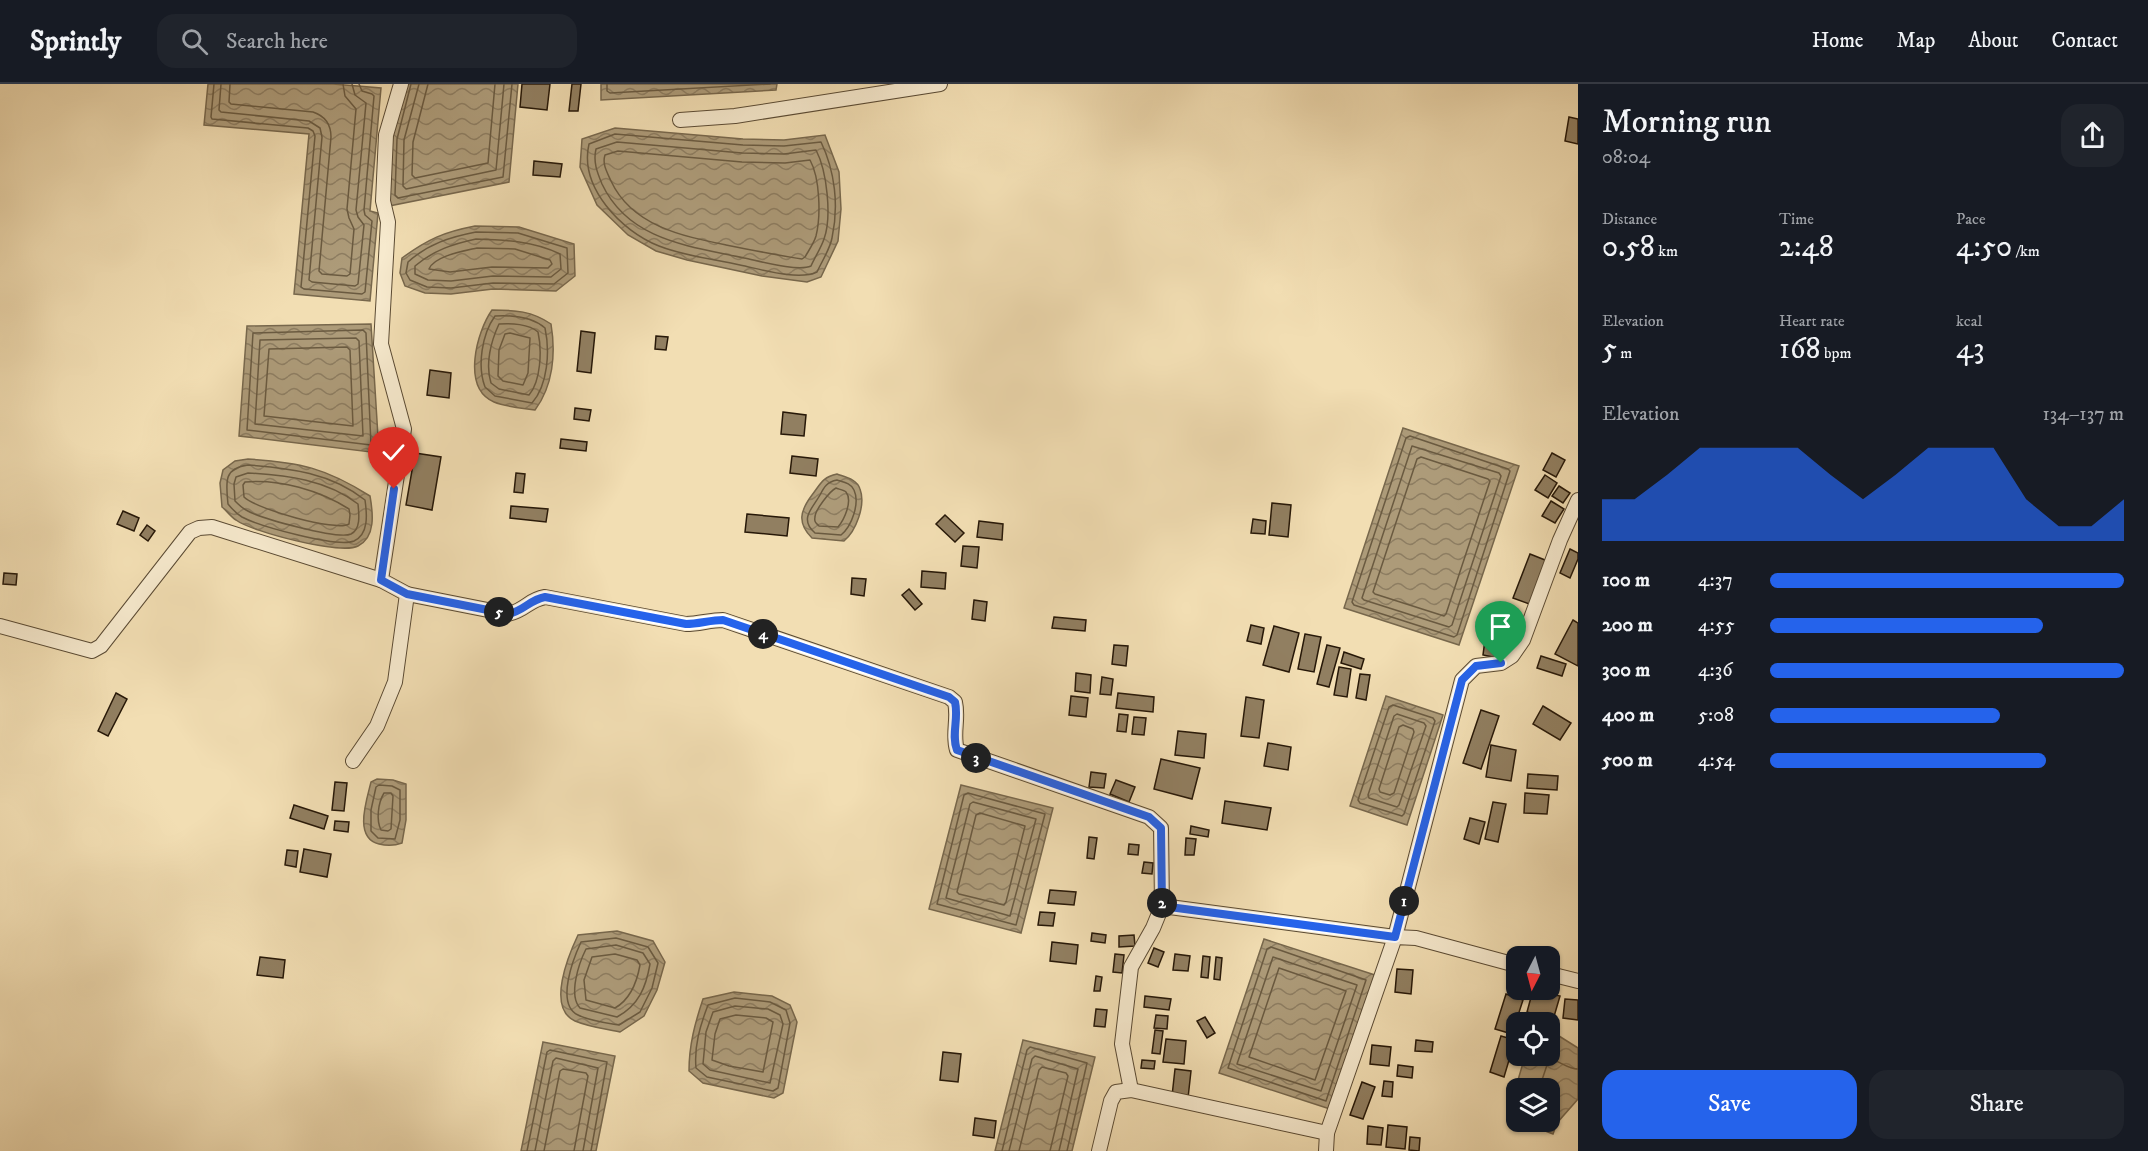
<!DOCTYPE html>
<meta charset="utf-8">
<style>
:root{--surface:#171b24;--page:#20242c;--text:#f1f3f6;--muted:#9ea1a6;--line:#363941;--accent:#2563eb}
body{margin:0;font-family:"IM FELL DW Pica",serif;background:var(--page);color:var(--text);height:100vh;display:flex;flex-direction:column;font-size:22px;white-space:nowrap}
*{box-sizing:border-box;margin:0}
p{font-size:20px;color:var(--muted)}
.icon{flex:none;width:33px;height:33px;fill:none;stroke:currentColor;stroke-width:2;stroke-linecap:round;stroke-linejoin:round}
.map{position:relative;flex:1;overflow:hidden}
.panel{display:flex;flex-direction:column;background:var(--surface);width:570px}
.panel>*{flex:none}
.needle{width:39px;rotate:186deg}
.tools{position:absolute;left:1506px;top:862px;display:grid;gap:12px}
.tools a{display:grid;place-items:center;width:54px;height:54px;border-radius:12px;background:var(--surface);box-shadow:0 2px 4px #0004;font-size:30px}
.pin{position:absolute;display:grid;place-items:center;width:51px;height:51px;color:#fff;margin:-62px -26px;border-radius:50% 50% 50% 0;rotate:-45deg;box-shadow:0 0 6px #0007}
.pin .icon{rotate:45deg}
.km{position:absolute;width:30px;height:30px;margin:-15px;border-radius:50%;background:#222;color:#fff;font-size:16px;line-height:30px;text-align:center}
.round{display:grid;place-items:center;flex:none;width:63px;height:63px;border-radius:18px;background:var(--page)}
.summary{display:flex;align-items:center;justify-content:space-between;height:102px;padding:0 24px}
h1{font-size:33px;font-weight:600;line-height:45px}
.metrics{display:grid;grid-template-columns:repeat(3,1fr);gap:9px;height:102px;padding:6px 24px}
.metrics div{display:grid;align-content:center}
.metrics b{font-size:30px;font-weight:600}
.metrics small{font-size:16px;font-weight:400}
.metrics p{font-size:16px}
.chart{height:168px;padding:12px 24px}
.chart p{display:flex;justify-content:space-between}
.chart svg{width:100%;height:108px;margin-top:6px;fill:var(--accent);opacity:.7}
.button{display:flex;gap:12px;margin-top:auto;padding:12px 24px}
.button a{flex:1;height:69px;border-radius:18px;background:var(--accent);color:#fff;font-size:24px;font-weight:600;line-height:69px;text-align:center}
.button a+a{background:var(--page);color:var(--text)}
ul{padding:0 24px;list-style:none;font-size:20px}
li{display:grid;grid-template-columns:96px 72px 1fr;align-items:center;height:45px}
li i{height:15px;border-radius:8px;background:var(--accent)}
header{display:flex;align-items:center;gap:36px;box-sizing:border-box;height:84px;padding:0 30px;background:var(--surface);border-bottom:2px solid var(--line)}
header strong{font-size:28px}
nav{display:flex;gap:33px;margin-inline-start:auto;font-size:21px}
.search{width:420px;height:54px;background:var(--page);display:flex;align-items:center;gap:15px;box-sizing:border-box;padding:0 21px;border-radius:18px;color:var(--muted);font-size:22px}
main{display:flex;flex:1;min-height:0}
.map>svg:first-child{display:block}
</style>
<header>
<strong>Sprintly</strong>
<div class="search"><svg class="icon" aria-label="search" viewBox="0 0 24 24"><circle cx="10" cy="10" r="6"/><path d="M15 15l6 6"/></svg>Search here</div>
<nav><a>Home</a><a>Map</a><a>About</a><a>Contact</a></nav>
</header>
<main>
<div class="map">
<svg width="1578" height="1067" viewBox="0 0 1578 1067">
<defs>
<pattern id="water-waves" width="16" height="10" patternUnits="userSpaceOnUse" patternTransform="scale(1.5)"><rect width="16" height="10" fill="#ad9b79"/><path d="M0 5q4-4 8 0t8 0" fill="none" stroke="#8d7d61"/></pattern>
</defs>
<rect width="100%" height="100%" fill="#f2deb3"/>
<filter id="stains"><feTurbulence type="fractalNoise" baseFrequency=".00333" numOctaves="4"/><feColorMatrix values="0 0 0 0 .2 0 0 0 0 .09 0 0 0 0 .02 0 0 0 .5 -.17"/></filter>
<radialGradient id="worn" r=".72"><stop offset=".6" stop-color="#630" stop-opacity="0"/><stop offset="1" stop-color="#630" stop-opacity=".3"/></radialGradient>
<!-- water -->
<g fill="url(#water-waves)" stroke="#77674c" stroke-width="1.5">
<polygon points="208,0 333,0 381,4 370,127 378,129 370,217 294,210 309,50 204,41"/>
<polygon points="406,0 518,0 509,98 389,122 391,55"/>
<polygon points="601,0 777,0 776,6 601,16"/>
<polygon points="615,44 743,55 784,56 825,51 839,88 841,125 838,157 821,193 807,198 762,192 687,176 656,167 628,151 597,121 580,83 582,55"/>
<path d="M475,142L519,143L574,160L575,192L556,207L493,205L451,210L425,209L405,202L400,189L402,174C428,155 444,148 475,142Z"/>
<path d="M492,226C515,226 532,227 551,240C556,270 553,302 535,326C522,324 506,323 494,318C461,304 477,247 492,226Z"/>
<polygon points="371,240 379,369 239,352 247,242"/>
<polygon points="1403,344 1519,382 1459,561 1344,524"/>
<path d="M248,375C299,378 326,384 370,412C373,429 376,453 358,462C341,471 252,448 236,436C231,433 227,427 222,423L220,399L223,386L235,377Z"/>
<path d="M837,390C845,393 857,395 860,405C866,421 856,447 844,457L812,454C797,439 800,427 812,411C820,401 822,393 837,390Z"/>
<polygon points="1386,612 1443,631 1407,741 1350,722"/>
<path d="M377,695L393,696L406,700V736L402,759C394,762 387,762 379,760C353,754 367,715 371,698Z"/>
<polygon points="961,701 1053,724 1021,849 929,825"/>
<path d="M617,847L653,857L665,878L657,906L644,932L620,948C606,945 589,943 575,937C546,924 569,870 578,851Z"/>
<polygon points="1264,855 1375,891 1330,1025 1219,989"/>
<path d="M734,908L772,912L790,921L797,938L783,1009L774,1014L703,999L689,987C689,961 695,939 703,915Z"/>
<polygon points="1559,952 1578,964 1578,1015 1557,1039 1553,1050 1535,1043 1530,1038 1550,1038 1550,1005 1516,1005 1516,1018 1513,1013 1523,979 1526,972 1550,972 1550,953"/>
<polygon points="1023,956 1095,973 1072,1067 995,1067"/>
<polygon points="543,958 615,972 596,1067 521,1067"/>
</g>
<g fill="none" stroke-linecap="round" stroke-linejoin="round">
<!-- shore -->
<g stroke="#6a5a40" stroke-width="1.5">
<polyline points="214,0 211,33 212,35 308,44 313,47 315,52 301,203 304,205 362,210 365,208 372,137 365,131 364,126 374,12 372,10 362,7 359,0"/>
<polyline points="221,0 219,26 221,28 309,37 320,44 322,53 309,196 312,198 355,202 358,200 364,141 358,133 356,126 366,19 355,11 352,0"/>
<path d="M230,0L229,18L231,20L313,28C325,32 331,40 331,53L319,187L322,190L347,192L350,190L354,145L349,134L347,125L356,25L345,12L343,0"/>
<polyline points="411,0 397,55 395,111 398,114 503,93 512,0"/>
<polyline points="419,0 404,56 403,102 406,105 496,86 504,0"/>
<polyline points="428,0 413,58 412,91 415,94 488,79 495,0"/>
<polyline points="607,0 607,7 610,9 770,0"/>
<path d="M615,50L743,61L784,62L821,58C835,87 839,122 832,154C830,165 822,177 817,188C798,197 760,185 740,181C713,175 684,172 659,162C621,147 579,103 589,60Z"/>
<path d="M617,58L742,69L784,70L816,66C827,87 832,133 824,155C821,164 815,173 811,182C798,188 759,177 744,174C690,162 629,157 602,100C597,88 593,78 596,65Z"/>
<path d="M618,67L742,78L785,79L810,76C820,94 821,132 816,152C814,159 809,166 805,173L802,175C776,171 751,166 726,161C682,152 632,142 611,97C607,88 602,80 605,71Z"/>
<path d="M476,148L518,149L567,164L568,189L554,200L493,199L451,204L427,203L410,196L406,189L408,178C428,160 450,153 476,148Z"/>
<path d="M476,155C505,156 534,157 560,170L561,185L551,193L493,192L451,197L428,196L415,190V182C434,166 453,160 476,155Z"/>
<path d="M477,164L515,165L550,176L552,180L548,184L492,183L450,188L429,185C434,172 464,167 477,164Z"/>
<path d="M495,232C512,231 532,233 545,244C550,267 548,301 532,319L495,312L485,303C477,282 482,250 495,232Z"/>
<path d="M499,240C511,239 529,240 538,248C542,266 541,297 529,311L499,305L491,299C485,280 491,257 499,240Z"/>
<polygon points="363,246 366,249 371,361 247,346 253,249"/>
<polygon points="510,249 530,254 528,289 523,301 503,297 498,292 499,266 505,250"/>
<polygon points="356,254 359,257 363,352 255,340 260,256"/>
<polygon points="347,263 350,266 353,342 264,332 269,265"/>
<polygon points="1410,352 1508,385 1510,387 1457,551 1454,553 1354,521 1352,518 1406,354"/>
<polygon points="1412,362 1499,389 1501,392 1452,541 1449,543 1364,516 1362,514"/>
<polygon points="1421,373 1488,395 1490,397 1446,530 1444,532 1375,510 1373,508 1417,375"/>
<path d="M248,381C290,384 331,389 365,416C367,430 369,450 354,457C337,464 259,442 242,433C237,430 232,425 228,420C226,399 223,384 248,381Z"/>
<path d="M248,389C287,391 327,396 358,420C359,430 361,445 351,450C338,456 259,434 246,426C242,424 238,420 235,417L234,400L236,393Z"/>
<path d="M837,396C843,398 851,399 854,406C860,419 852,442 841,451L815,449C799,435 812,425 820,411C824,403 827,398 837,396Z"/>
<path d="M245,398C280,395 319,406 349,425L350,431L349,440C336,448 256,425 244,413L243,401Z"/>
<path d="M836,404C838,405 844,406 846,408C853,417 844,436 838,443L819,442C816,439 814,438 815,433C815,426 830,407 836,404Z"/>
<polygon points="1393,621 1433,634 1435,637 1404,730 1402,732 1360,719 1358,716 1389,623"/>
<polygon points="1397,630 1424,639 1426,642 1399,721 1397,723 1369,714 1368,711 1394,632"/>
<polygon points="1403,641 1413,645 1414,648 1394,709 1390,711 1380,708 1379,705 1399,643"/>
<polygon points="379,701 392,702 400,706 400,736 395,755 378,754 371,747 371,726 376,703"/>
<path d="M384,709H391L393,712L391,745L388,747L381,746C376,736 378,719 384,709Z"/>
<polygon points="968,709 1045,730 1016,841 937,820 964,711"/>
<polygon points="973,718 1036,735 1010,832 946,814 970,720"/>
<polygon points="980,729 1025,742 1006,818 1004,821 959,810 957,808 976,731"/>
<path d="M616,854L648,863L658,879L652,904L640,928L619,941C606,939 590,937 578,931C555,920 574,873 581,858Z"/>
<path d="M616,861L643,869L650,880C646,903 639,921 617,933L580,924C568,911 579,879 586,865Z"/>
<polygon points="1271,863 1366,896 1326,1017 1228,984 1267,865"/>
<path d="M615,870L637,876L640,881C637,898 631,915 615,924L586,916L584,896L592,873Z"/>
<polygon points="1273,873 1357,901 1321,1007 1237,980"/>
<polygon points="1279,884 1346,907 1315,996 1249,973"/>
<path d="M735,914L770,918L786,926L790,939L778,1004L773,1007L707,993L696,984C694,962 700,942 708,921Z"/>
<polygon points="735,922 768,925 780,931 783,940 770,999 710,986 703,980 706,948 713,928"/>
<polygon points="736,931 766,934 773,938 763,988 729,982 712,976 715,950 720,935"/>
<path d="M1539,1005L1549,975C1559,976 1567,985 1578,985"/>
<polyline points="527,1067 547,968 550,966 607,978 591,1067"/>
<polyline points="535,1067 553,977 556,974 598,984 583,1067"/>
<polyline points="544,1067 560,987 563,985 586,989 588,992 574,1067"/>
<polyline points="1002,1067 1027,966 1030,963 1087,979 1067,1067"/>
<polyline points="1009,1067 1032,975 1035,972 1078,985 1059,1067"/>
<polyline points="1019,1067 1039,986 1042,983 1066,989 1068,992 1050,1067"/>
</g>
</g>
<!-- building -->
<g fill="#917f61" stroke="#271808" stroke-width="1.5">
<polygon points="522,0 550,0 547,26 520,23"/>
<polygon points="572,0 581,0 578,27 569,27"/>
<polygon points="1569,33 1578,35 1578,60 1565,57"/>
<polygon points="534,77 562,80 560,93 533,91"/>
<polygon points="581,247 595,249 591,289 577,287"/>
<polygon points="656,252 668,253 666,266 655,265"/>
<polygon points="430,286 451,289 449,314 427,311"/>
<polygon points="575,324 591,326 589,337 574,335"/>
<polygon points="783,328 806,331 804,352 781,350"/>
<polygon points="561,355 587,358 586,367 560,364"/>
<polygon points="415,369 441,373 432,426 406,421"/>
<polygon points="1552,369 1565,376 1556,393 1543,386"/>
<polygon points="792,372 818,375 816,392 790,389"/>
<polygon points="516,389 525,390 523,409 514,408"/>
<polygon points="1545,391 1557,399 1548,414 1535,406"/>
<polygon points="1559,402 1570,409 1563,419 1552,412"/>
<polygon points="1551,417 1564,425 1555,439 1542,432"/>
<polygon points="1272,419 1291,421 1288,453 1269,451"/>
<polygon points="511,422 548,425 546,438 510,434"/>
<polygon points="123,427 139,434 134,447 117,440"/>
<polygon points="747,430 789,434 787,452 745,448"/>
<polygon points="945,431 964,449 955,458 936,440"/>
<polygon points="1253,435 1266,437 1265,450 1251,449"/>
<polygon points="979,437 1003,440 1002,456 977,453"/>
<polygon points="147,441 155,447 148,457 140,451"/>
<polygon points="963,462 979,463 977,484 961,482"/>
<polygon points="1570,465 1578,469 1578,475 1570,494 1560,489"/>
<polygon points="1530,470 1550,478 1532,521 1513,514"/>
<polygon points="922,487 946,489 945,505 921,503"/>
<polygon points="4,489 17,490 16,501 3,500"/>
<polygon points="852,494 866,495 864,512 851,510"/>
<polygon points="909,505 922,520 915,526 902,511"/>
<polygon points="974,516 987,518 985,537 972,535"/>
<polygon points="1054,533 1086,536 1085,547 1052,544"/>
<polygon points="1573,536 1578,539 1578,582 1555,570"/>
<polygon points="1251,541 1264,544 1261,560 1247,557"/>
<polygon points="1274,542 1299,549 1289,588 1263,581"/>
<polygon points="1305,550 1321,553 1314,588 1298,585"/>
<polygon points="1485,556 1506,560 1503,575 1483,571"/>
<polygon points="1114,561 1128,562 1126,582 1112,580"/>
<polygon points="1327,561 1340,564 1329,603 1317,600"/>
<polygon points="1344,568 1364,575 1361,585 1341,579"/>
<polygon points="1541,572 1566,580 1562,592 1537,584"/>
<polygon points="1339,583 1351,585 1347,613 1334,611"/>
<polygon points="1076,589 1091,591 1090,609 1075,607"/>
<polygon points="1360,590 1370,591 1366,616 1356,614"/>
<polygon points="1102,593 1113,595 1111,611 1100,610"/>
<polygon points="116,609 127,615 108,652 98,647"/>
<polygon points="1118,609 1154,613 1153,628 1116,624"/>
<polygon points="1071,612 1088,614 1086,633 1069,631"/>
<polygon points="1246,613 1264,616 1259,654 1241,652"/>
<polygon points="1543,622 1571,639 1560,656 1533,640"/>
<polygon points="1481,626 1499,632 1481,685 1463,679"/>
<polygon points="1119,630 1128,631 1126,648 1117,647"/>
<polygon points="1134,633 1146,634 1144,651 1132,650"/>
<polygon points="1178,647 1206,650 1204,674 1175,671"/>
<polygon points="1268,659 1291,663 1288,686 1264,682"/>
<polygon points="1491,661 1516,666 1511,697 1486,693"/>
<polygon points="1161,675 1200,684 1192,715 1154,705"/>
<polygon points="1091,688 1106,690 1104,704 1089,703"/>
<polygon points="1528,690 1558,692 1557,706 1527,704"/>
<polygon points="1116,696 1135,703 1129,718 1110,710"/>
<polygon points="335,698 347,699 344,727 332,726"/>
<polygon points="1525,709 1549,711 1547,730 1524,729"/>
<polygon points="1225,717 1271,724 1267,746 1222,739"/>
<polygon points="1493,718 1506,720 1498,758 1485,755"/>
<polygon points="294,721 328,732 324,745 290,734"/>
<polygon points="1470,734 1485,738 1479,760 1464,755"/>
<polygon points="335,737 349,738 348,748 334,746"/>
<polygon points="1191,742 1209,746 1208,753 1190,750"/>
<polygon points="1089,753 1097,754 1094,775 1087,774"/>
<polygon points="1186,754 1196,755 1194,771 1185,771"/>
<polygon points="1129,760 1139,761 1138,771 1128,770"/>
<polygon points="304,765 331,770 327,793 300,788"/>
<polygon points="287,766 298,767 296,783 285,781"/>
<polygon points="1144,778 1153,779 1152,790 1142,789"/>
<polygon points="1050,806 1076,808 1074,821 1048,819"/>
<polygon points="1040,828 1055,829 1053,842 1038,841"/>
<polygon points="1092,849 1106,851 1105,859 1091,857"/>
<polygon points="1134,851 1135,862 1119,863 1119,852"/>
<polygon points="1052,858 1078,861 1076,880 1050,877"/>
<polygon points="1154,864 1164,868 1158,883 1148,879"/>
<polygon points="1115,870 1124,871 1122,889 1113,888"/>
<polygon points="1175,870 1190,872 1188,887 1173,886"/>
<polygon points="1203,872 1210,873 1208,894 1201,893"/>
<polygon points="260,873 285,876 283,894 257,891"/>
<polygon points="1216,873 1222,874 1220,896 1214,895"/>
<polygon points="1397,885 1413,886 1411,910 1395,908"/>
<polygon points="1096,892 1102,893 1100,907 1094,907"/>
<polygon points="1533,906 1560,912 1553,936 1527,928"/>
<polygon points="1506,910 1523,916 1512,950 1495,945"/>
<polygon points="1145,912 1171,915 1169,926 1144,923"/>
<polygon points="1565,915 1578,916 1578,936 1563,934"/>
<polygon points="1096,925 1107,926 1105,943 1094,942"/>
<polygon points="1156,931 1168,932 1167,945 1154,944"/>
<polygon points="1205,933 1215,949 1207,954 1197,937"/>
<polygon points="1155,946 1163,947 1160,970 1152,969"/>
<polygon points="1501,952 1515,956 1504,993 1490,988"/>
<polygon points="1166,955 1186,957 1184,980 1163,978"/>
<polygon points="1416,956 1433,958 1432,968 1415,967"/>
<polygon points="1372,961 1391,963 1389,982 1370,980"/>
<polygon points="943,968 961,970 958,998 940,996"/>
<polygon points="1142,976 1155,977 1154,985 1141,984"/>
<polygon points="1398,981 1413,983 1412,994 1397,992"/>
<polygon points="1175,985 1191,987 1188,1014 1172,1012"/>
<polygon points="1384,997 1393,998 1392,1013 1382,1012"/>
<polygon points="1362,998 1375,1003 1363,1035 1350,1031"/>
<polygon points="975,1034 996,1037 994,1054 973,1051"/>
<polygon points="1388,1041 1407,1043 1405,1065 1386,1063"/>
<polygon points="1368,1042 1383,1044 1381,1061 1367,1060"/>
<polygon points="1410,1053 1420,1054 1419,1067 1409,1066"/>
</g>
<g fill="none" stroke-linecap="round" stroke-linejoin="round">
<defs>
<g id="street">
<polyline points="680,36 735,32 940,0"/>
<path d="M407,510L508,530C526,526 528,516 545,513L686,540C699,540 710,536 723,536L949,613L955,618C959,635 952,650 957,666L1149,733L1161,744L1162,822L1395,853L1462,596L1476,582L1501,579L1512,572L1523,556L1560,456L1578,416"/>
<polyline points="0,542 92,567 101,562 190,448 199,444 212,443 381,496"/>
<polyline points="353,677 377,642 395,598 407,510 381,496 404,345 381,260 388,138 383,117 386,51 401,0"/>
<polyline points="1550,890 1578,897"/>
<polyline points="1131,1006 1122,960 1131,883 1153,844 1162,822"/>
<polyline points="1099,1067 1111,1017 1116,1008 1131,1006 1327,1049 1395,853 1416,854 1516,881"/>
<polyline points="1326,1067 1327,1049"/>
</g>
</defs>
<!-- street casing -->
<use href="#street" stroke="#5a4a33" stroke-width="16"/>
<!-- street -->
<use href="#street" stroke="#f7eace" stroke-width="14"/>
</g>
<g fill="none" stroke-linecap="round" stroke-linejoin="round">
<defs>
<path id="route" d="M394,405L381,496L407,510L508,530C524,527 529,516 545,513L686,540C699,540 710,536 723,536L949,613L955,618C959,635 951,650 957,666L1149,733L1161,744L1162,822L1395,853L1462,596L1476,582L1501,579"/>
</defs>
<!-- route casing -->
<use href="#route" stroke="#fff" stroke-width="12"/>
<!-- route -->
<use href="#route" stroke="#2563eb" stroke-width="8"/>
</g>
<rect width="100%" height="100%" filter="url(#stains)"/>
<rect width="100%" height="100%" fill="url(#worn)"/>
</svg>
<div class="tools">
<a><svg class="needle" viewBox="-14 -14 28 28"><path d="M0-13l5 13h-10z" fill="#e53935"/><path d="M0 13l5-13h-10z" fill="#9ea1a6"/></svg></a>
<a><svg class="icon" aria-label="locate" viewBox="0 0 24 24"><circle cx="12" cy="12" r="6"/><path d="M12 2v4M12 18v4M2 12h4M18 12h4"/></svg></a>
<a><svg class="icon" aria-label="layers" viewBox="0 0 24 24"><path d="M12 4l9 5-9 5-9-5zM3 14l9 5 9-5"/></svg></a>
</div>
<div class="pin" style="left:1501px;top:579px;background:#1e9e55"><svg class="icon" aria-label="arrive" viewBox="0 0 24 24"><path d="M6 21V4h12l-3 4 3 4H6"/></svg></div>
<div class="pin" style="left:394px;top:405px;background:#d93025"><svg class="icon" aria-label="check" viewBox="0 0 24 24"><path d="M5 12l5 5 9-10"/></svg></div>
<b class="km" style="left:1404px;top:817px">1</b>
<b class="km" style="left:1162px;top:819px">2</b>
<b class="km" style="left:976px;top:674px">3</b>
<b class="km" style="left:763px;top:550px">4</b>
<b class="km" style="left:499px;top:528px">5</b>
</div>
<section class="panel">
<div class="summary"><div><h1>Morning run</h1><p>08:04</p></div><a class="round"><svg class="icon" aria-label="share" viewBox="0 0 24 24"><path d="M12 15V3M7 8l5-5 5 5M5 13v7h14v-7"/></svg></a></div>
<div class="metrics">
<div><p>Distance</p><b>0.58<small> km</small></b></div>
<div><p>Time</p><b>2:48</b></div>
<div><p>Pace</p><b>4:50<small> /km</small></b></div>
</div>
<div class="metrics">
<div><p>Elevation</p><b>5<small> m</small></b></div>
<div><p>Heart rate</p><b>168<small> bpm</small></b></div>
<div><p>kcal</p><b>43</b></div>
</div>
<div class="chart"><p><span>Elevation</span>134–137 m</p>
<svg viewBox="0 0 160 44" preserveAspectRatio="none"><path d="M0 44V27L10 27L20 17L30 6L40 6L50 6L60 6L70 17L80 27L90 17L100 6L110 6L120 6L130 27L140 38L150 38L160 27V44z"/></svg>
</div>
<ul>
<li><b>100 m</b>4:37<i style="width:100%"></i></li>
<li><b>200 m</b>4:55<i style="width:77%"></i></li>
<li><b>300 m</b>4:36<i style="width:100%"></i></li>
<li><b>400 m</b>5:08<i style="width:65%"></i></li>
<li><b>500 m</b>4:54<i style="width:78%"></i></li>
</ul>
<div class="button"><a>Save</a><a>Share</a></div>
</section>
</main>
